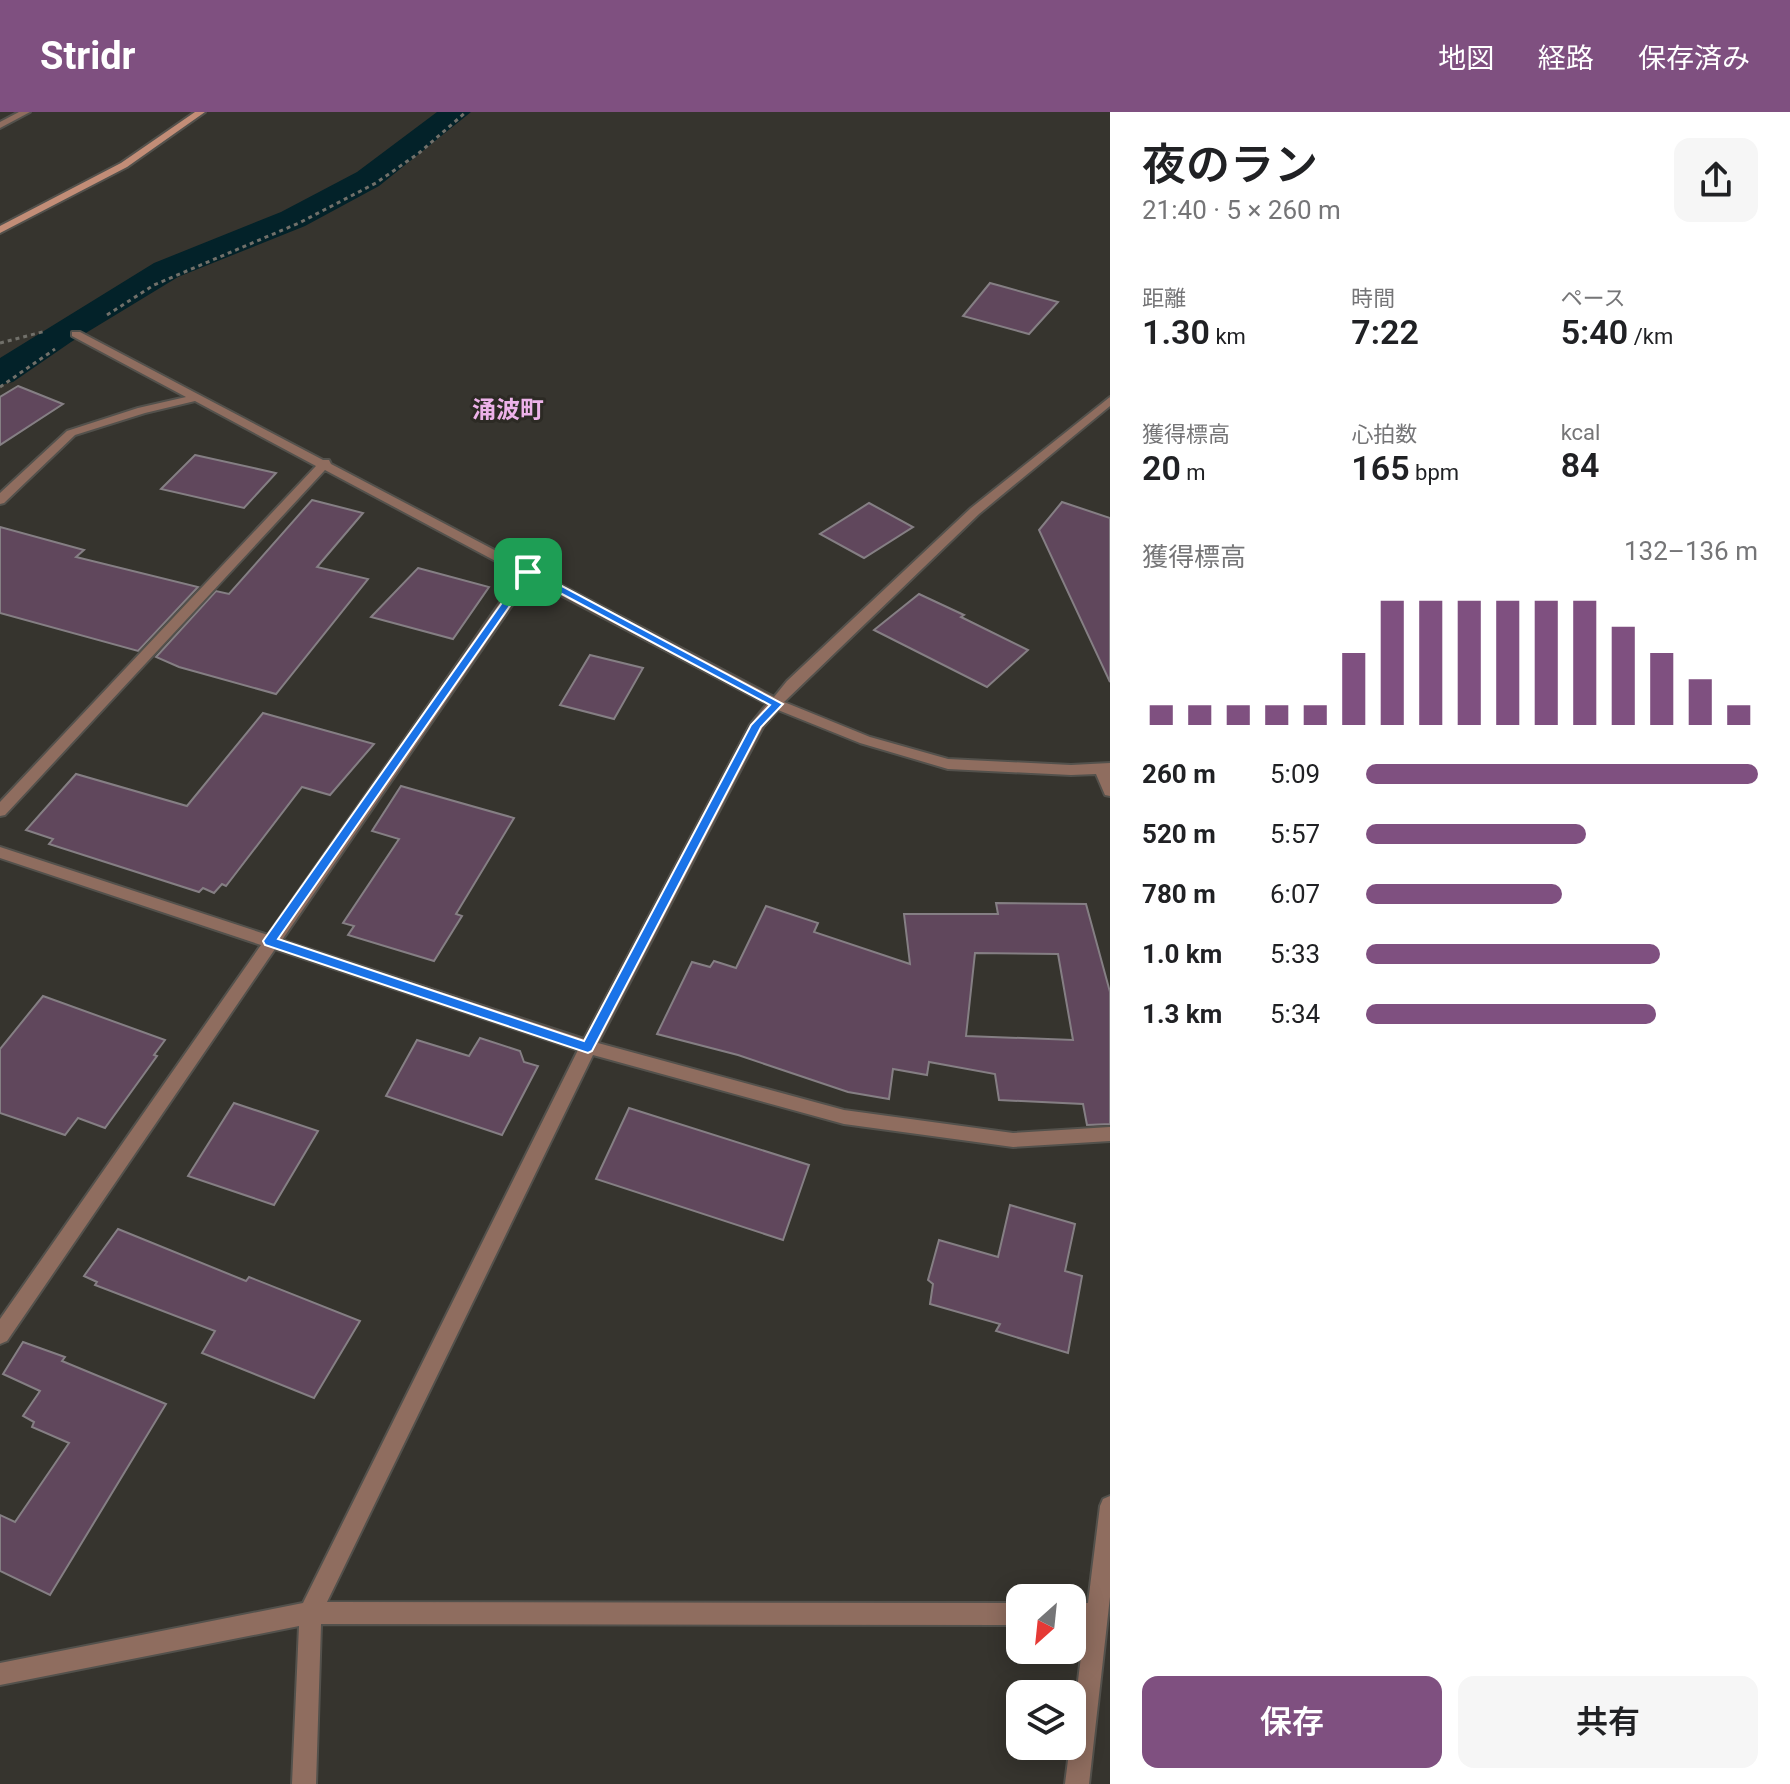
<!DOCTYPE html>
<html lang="ja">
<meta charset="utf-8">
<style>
:root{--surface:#fff;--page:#f6f6f6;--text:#202124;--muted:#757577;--accent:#7f5080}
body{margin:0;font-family:Roboto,"Noto Sans JP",sans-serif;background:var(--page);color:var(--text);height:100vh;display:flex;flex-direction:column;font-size:30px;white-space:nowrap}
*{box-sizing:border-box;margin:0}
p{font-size:26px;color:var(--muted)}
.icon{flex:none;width:44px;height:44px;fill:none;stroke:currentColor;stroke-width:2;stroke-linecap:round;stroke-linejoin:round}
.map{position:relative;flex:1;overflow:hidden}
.side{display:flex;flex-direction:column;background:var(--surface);width:680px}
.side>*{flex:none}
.needle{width:52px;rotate:207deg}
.controls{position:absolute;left:1006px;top:1472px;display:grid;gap:16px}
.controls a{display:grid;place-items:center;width:80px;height:80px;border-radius:16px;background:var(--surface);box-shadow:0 4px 20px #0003;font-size:40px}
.pin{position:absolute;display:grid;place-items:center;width:68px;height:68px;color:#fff;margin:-34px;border-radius:16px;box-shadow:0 4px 12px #0006}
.round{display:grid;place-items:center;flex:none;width:84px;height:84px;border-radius:16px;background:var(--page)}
.headline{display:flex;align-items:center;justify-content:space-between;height:136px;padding:0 32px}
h1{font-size:44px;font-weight:600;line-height:60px}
.figures{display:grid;grid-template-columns:repeat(3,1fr);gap:12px;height:136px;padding:8px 32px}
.figures div{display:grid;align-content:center}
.figures b{font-size:34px;font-weight:600}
.figures small{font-size:22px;font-weight:400}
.figures p{font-size:22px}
.chart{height:224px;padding:16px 32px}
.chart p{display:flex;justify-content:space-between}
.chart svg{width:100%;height:144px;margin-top:8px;stroke:var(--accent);stroke-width:6}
.cta{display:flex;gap:16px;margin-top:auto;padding:16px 32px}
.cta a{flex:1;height:92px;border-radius:16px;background:var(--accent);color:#fff;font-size:32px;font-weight:600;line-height:92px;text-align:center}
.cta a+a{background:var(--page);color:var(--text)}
ul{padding:0 32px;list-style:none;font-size:26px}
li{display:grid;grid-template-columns:128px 96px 1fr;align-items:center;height:60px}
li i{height:20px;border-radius:10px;background:var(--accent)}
header{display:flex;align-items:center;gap:48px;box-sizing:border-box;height:112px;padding:0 40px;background:var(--accent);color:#fff}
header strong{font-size:38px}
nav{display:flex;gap:44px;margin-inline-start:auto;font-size:28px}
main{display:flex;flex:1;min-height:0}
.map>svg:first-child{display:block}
</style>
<header>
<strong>Stridr</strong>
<nav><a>地図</a><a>経路</a><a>保存済み</a></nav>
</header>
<main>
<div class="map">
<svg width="1110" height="1672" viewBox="0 0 1110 1672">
<rect width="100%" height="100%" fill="#36342e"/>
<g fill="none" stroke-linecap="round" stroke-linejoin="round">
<!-- canal -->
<polygon fill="#032229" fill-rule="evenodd" points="437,0 471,0 379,74 305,114 178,165 71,230 13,270 0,273 0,246 154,151 281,100 357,60"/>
</g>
<!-- building -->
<g fill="#60475c" stroke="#857f84" stroke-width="2" fill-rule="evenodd">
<polygon points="990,171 1001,174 1058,190 1029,222 963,204"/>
<polygon points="18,274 63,292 0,333 0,285"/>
<polygon points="195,343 276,361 244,396 161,377"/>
<polygon points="312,388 363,401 317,455 368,467 276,582 179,555 156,545 216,479 229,482"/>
<polygon points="1062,390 1110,406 1110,570 1039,418"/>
<polygon points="869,391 913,415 864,446 820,422"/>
<polygon points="0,415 84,438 76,445 198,475 138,539 0,501"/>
<polygon points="418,456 489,475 453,527 371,505"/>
<polygon points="919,482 964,503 961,505 1028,538 987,575 874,518"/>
<polygon points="590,543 643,556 614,607 560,593"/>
<polygon points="263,601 374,632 330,683 302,675 226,774 222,772 214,781 203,776 199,780 49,732 53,727 26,718 76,662 187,694"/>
<polygon points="401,674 514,706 456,802 462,804 434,849 348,823 354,814 343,811 399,727 372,719"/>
<path d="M996,791L1086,792L1110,880V1012L1087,1013L1083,992L999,988L995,962L929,950L927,963L893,957L889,987L848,980L738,943L657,922L692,850L710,855L714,849L736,856L766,794L818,811L814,820L910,852L904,802H998ZM975,841L1058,842L1073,928L966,924Z"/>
<polygon points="43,884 165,928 154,943 157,944 105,1016 78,1006 65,1023 0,1001 0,937"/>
<polygon points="480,926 520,939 524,950 538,954 502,1023 386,984 417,928 469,944"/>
<polygon points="234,991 318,1019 274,1093 188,1064"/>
<polygon points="629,996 809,1053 783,1128 596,1067"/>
<polygon points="1010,1093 1075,1112 1065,1159 1082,1164 1068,1241 996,1219 1000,1212 930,1192 933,1172 928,1168 939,1128 998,1145"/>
<polygon points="118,1117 246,1169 249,1165 360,1209 314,1286 202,1241 215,1219 95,1173 97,1170 84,1164"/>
<polygon points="23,1230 65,1245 62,1249 166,1292 50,1483 0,1459 0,1403 15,1410 69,1331 32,1315 34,1310 23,1304 40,1279 3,1262"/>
</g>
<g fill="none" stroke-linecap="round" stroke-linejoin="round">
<defs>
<g id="minor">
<polygon points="19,0 30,0 0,16 0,10"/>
<path d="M72,220H80L323,348H329L331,352L774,585L787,569L971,396L1110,285V294L979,402L784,590L870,625L948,647L1071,653L1110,651V684L1105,683L1096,662L1071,663L948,657L860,631L778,598L763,615L598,931L844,998L1013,1021L1110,1015V1029L1013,1035L844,1012L593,943L327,1490L1020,1491V1513L321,1512L316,1672H292L299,1514L0,1573V1551L303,1491L578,938L275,837L7,1229L0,1232V1207L261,833L0,746V735L268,823L520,462L325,358L5,703L0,704V690L316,354L195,289L145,301L75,323L4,391L0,392V381L67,319L138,296L186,285L72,224ZM530,467L767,592L750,613L584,927L282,828Z"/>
<polygon points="1110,1384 1110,1485 1089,1672 1065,1672 1085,1513 1072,1513 1072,1491 1088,1491 1100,1394 1103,1387"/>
</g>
<polygon id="secondary" points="195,0 205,0 127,55 0,121 0,114 121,51"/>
</defs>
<!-- minor casing -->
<use href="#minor" stroke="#53514c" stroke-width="4"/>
<!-- secondary casing -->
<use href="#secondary" stroke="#53514c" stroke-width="4"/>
<!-- path -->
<g stroke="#71706a" stroke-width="3" stroke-dasharray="4 4" stroke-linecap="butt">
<polyline points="107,203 154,173 299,111 376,71 419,41 466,0"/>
<polyline points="0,231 46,219"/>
<polyline points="0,275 55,237"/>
</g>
<!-- minor -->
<use href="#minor" fill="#8f6d5f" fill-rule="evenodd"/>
<!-- secondary -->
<use href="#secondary" fill="#c28d77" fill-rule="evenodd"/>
</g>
<!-- route -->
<path fill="#1a73e8" stroke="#fff" stroke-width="2" fill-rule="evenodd" d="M525,458H532L783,592L761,615L592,939L588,941L265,833L263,829ZM530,465L770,593L751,613L584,929L278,827Z"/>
<g text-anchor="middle" stroke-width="6" stroke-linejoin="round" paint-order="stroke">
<!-- far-quarter labels -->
<g font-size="24" font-weight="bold" fill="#edb2e9" stroke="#2c2a24">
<text x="508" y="306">涌波町</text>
</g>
</g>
</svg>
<div class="controls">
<a><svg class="needle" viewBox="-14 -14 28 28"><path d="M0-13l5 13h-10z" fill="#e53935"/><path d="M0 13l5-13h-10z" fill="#757577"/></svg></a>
<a><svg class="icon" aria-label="layers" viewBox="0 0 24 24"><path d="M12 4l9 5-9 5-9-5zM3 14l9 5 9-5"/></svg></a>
</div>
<div class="pin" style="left:528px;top:460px;background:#1e9e55"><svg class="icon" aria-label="arrive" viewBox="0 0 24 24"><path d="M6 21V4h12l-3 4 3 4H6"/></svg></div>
</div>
<section class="side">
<div class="headline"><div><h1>夜のラン</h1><p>21:40 · 5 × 260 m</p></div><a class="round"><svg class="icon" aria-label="share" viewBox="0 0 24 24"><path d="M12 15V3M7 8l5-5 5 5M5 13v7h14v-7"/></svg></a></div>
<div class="figures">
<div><p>距離</p><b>1.30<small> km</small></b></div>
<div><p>時間</p><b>7:22</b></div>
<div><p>ペース</p><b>5:40<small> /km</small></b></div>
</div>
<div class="figures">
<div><p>獲得標高</p><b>20<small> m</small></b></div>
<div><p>心拍数</p><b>165<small> bpm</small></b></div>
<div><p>kcal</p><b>84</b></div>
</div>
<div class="chart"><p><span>獲得標高</span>132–136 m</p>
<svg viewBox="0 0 160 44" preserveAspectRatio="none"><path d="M5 44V38M15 44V38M25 44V38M35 44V38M45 44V38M55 44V22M65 44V6M75 44V6M85 44V6M95 44V6M105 44V6M115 44V6M125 44V14M135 44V22M145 44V30M155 44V38"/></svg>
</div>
<ul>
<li><b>260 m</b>5:09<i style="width:100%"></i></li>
<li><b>520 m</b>5:57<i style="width:56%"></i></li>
<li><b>780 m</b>6:07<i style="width:50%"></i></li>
<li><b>1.0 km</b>5:33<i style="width:75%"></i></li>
<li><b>1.3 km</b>5:34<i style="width:74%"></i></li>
</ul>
<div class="cta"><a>保存</a><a>共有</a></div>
</section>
</main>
